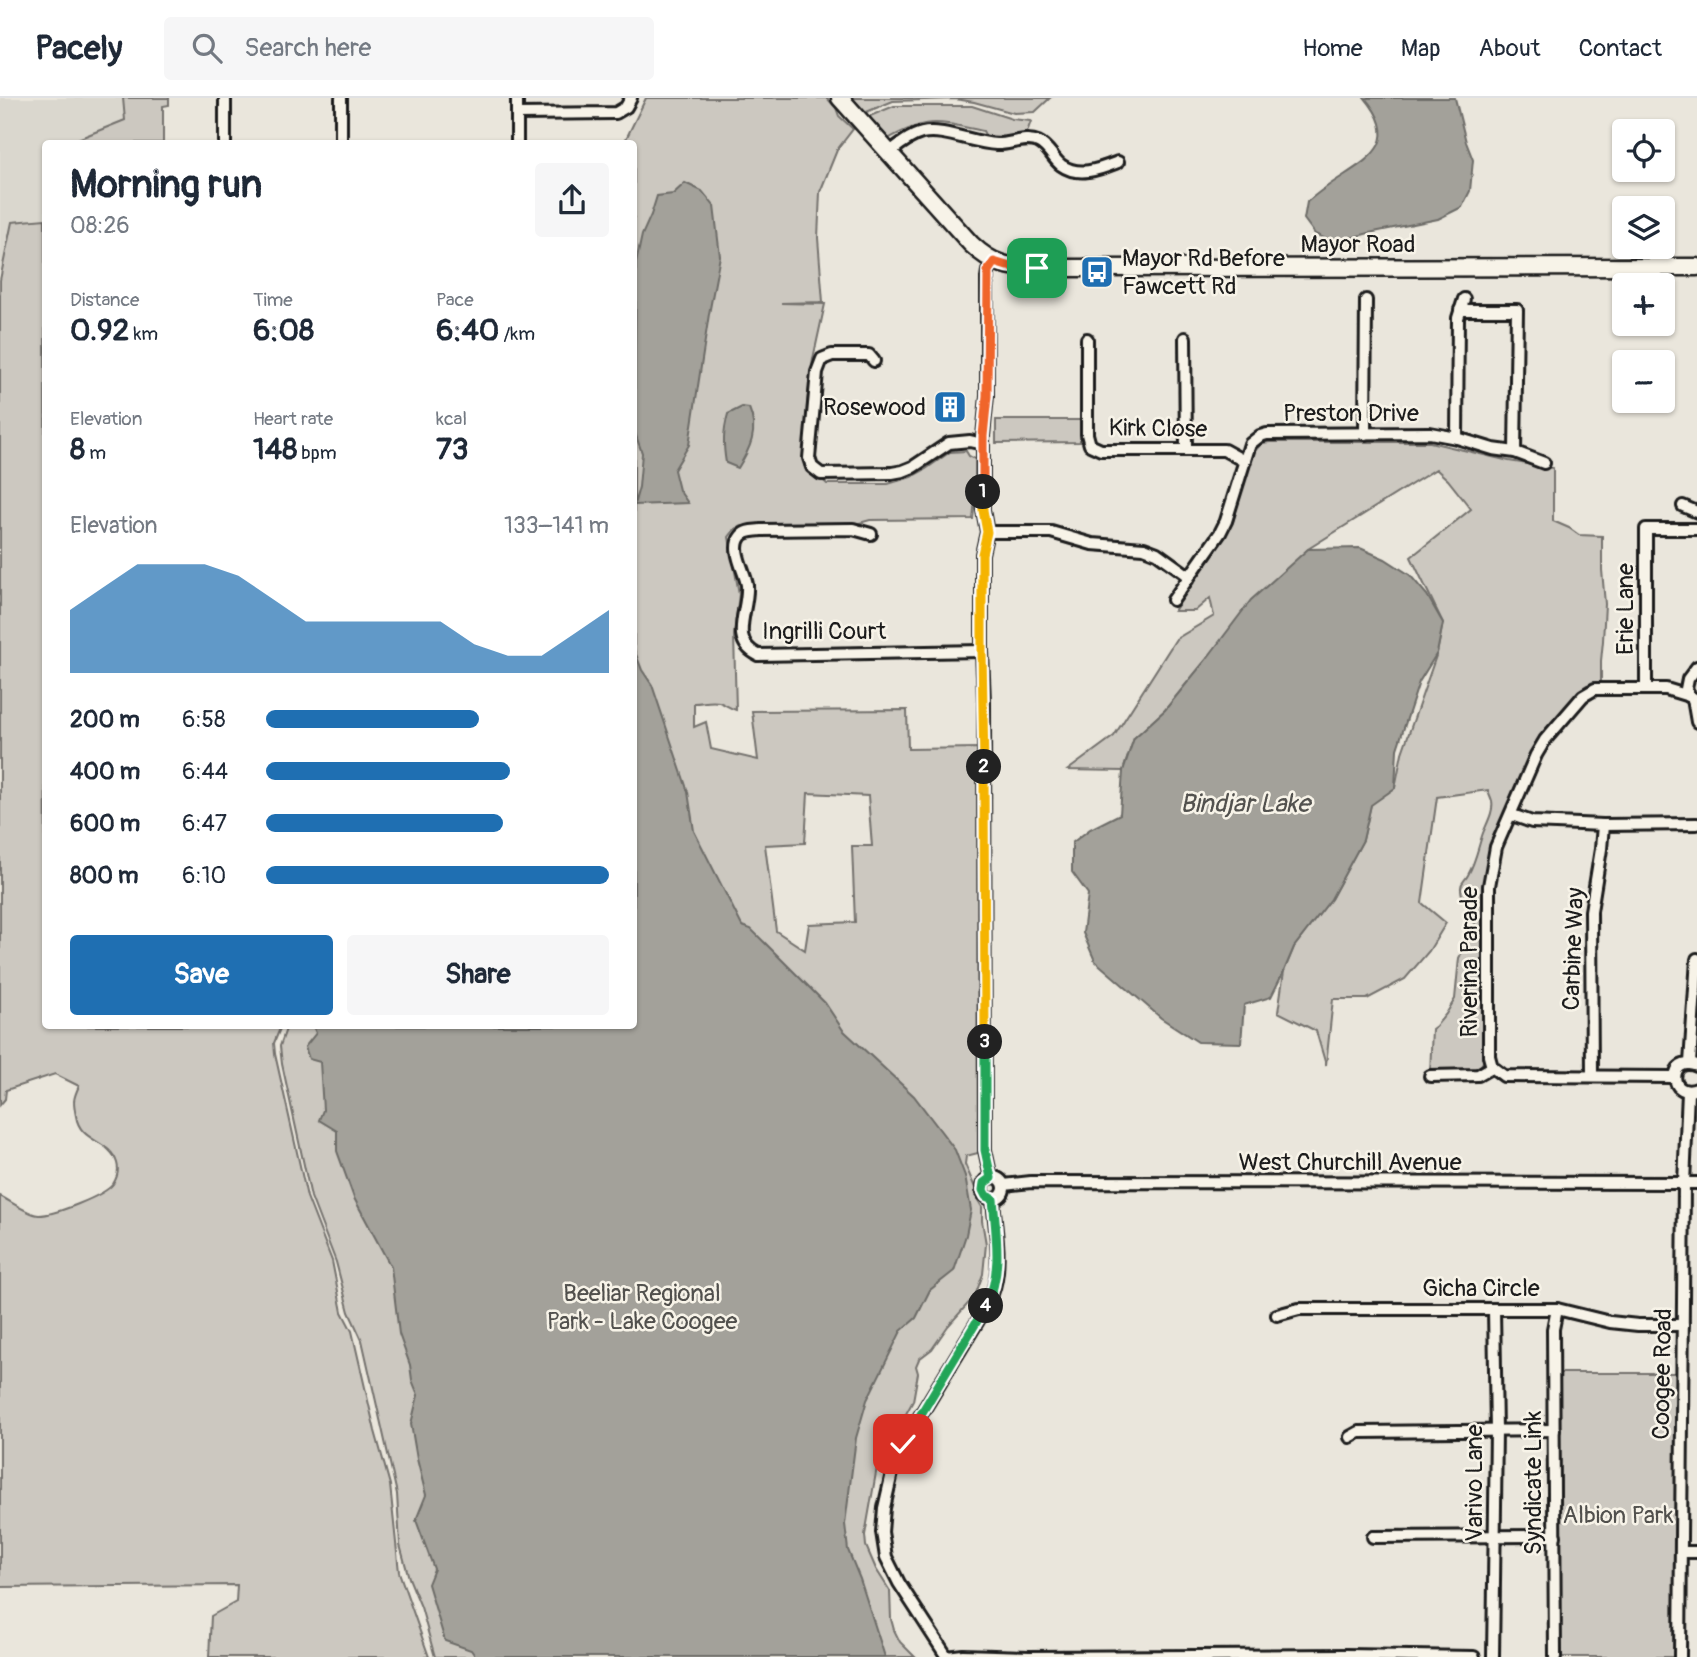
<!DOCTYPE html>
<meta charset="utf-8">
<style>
:root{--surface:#fff;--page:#f6f6f7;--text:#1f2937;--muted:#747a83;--line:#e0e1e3;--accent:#1f6fb2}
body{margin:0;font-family:Pangolin,sans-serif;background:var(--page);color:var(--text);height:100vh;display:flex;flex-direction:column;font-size:26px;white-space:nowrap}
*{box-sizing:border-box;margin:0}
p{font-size:23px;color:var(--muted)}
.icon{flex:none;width:38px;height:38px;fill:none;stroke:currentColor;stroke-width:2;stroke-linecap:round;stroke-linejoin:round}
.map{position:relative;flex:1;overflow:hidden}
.details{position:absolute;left:42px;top:42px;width:595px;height:889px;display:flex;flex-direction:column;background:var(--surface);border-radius:7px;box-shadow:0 2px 5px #0004}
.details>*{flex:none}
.tools{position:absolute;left:1612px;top:21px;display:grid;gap:14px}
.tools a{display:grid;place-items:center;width:63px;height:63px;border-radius:7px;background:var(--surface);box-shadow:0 2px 5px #0004;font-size:35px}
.pin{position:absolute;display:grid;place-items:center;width:60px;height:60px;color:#fff;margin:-30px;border-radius:14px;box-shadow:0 4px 10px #0006}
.km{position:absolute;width:35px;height:35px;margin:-18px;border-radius:50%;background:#222;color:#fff;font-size:19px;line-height:35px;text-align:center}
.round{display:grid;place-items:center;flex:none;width:74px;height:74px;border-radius:7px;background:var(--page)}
.headline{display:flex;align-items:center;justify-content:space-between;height:119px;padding:0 28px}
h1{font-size:38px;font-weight:700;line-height:52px}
.metrics{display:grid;grid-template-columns:repeat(3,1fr);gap:10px;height:119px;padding:7px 28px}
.metrics div{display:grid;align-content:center}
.metrics b{font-size:30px;font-weight:700}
.metrics small{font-size:19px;font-weight:400}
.metrics p{font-size:19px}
.chart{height:196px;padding:14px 28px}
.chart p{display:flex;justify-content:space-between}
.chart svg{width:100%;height:126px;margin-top:7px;fill:var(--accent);opacity:.7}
.cta{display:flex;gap:14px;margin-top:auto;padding:14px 28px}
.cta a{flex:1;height:80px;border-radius:7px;background:var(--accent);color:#fff;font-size:28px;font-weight:700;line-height:80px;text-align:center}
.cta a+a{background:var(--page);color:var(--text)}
ul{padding:0 28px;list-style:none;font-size:23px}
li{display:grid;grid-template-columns:112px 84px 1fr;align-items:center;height:52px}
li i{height:18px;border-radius:9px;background:var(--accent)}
header{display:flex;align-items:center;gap:42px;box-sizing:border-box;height:98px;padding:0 35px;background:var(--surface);border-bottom:2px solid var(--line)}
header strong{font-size:33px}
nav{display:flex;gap:38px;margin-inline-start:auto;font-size:24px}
.search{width:490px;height:63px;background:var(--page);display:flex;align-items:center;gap:18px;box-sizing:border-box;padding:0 24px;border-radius:7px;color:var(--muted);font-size:26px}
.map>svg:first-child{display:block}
</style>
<header>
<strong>Pacely</strong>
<div class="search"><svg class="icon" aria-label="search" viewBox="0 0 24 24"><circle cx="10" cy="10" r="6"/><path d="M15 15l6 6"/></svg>Search here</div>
<nav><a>Home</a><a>Map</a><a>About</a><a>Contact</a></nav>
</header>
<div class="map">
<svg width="1697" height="1559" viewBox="0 0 1697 1559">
<rect width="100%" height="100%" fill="#eae6dc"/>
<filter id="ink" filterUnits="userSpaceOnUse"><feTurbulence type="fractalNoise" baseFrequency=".0143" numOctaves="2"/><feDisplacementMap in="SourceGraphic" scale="14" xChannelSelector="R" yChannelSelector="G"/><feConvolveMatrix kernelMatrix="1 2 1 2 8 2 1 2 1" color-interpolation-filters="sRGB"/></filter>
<g filter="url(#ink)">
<!-- built -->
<polygon fill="#dad7ce" points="0,0 123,0 125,22 68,45 46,46 45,121 12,124 0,182"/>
<!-- green -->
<g fill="#ccc8c0" stroke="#74726e" stroke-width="2" fill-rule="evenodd">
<polygon points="123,0 169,0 169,7 163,8 163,45 68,45 125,22"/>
<path d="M646,0H827L836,10L839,18L853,31L837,52L820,94L818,140L823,204L781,205L825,206L813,261L807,304L804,367C810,383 818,376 827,386H888L911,379L926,371L950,354L966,353L969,358L975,361V401L973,421L870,422L856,426L742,428L735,431L729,439L739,496L734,537L736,612C729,610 725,606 719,604C711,602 702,605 694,605V629L706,624L711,651L758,662L752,613L907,612L908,651L979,650L978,1055L966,1058L965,1066L976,1092L975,1097L982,1109V1123L986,1146L983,1176L975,1198L948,1228L932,1251L919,1261L916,1268L918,1275L913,1303L877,1369L865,1437L866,1448L876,1471L890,1493L891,1521L894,1532L900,1544L915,1559H435L421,1509L409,1480L400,1447L397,1396L362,1242L349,1214L336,1164L311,1099L282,966L280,948L287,928H634V46L624,45ZM808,695L868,698L872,748H852L855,824L809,826L805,852L776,833L765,747L805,745Z"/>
<polygon points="850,0 1050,0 1035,14 1014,15 974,4 955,1 893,3 864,15"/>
<path d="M894,8H972L1012,21L1031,23L1026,37L986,39L983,33C939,24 929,18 888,41L868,21L870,18Z"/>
<path d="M45,121L46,928H281L274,945L275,956L307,1099L332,1163L342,1214L352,1233L375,1333L390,1387L399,1474L429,1559H209L211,1518L236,1504L237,1487L0,1489V1098C10,1103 29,1117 39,1117C54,1117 104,1098 113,1086C117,1080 119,1072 117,1065C110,1041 80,1045 76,1018C73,1003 73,1001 79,988L55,976L6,992L5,1001L0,1007V182L12,124Z"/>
<polygon points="996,322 1080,322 1080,344 996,345"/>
<path d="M1270,344H1430L1509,363L1553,370V423L1569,430L1579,437L1602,438V472L1605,506L1603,543L1601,563V584L1587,587L1581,591L1539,644L1491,754L1486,775L1485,794V961L1478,972L1430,975L1432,931L1436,928L1446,916L1455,901L1459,860L1475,827C1473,814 1461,804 1461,791C1460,784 1465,783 1468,777C1476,763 1478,749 1483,735C1487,725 1494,713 1492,703C1491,699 1489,696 1488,692L1437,699L1422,805L1446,825L1429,853L1405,881L1367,901H1333L1326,967L1316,933L1278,914L1284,873L1294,849L1331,801L1363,742L1371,706L1395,690L1402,655L1437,555L1443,525L1411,459L1471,411L1448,382L1436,371L1308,451L1205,563L1165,612L1134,640L1123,673L1068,672L1114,638L1176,541L1214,518L1210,500L1195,513H1174L1225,439L1233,424L1252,356L1262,345Z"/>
<polygon points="1554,1275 1683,1275 1680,1559 1555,1559"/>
</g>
<!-- water -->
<g fill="#a3a19a" stroke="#6d6c68" stroke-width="2">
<path d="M1365,0H1455L1466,44L1473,62L1470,93L1462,109L1438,121L1369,135L1350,140L1330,143L1315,136L1304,121L1307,104C1313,99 1319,94 1325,90C1360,64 1407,50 1365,0Z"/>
<polygon points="685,85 702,93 714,108 720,158 709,216 689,347 674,372 679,392 688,405 634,407 639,389 642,355 634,332 636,165 642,137 651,117 657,98 673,96"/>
<path d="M742,309L749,310C759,333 750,351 738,370L726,365C723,347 723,334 728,316Z"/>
<polygon points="1360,450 1385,461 1410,477 1427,497 1443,525 1437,555 1419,584 1397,651 1395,690 1371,707 1363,742 1331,801 1294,849 1284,873 1271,899 1244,907 1241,945 1198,944 1161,920 1095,863 1083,835 1088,796 1072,774 1072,745 1090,731 1120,716 1123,673 1134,640 1165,612 1205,563 1251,502 1308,451"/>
<polygon points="634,551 642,572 652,587 688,694 694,733 742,828 751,831 825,905 843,932 914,998 955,1052 965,1078 971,1112 966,1137 954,1173 930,1192 916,1220 901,1233 867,1302 856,1340 845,1426 848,1452 860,1481 885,1559 476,1559 471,1552 445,1543 428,1486 434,1471 416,1422 426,1397 417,1361 411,1326 418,1297 412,1282 410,1267 399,1236 391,1169 354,1100 337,1053 337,1033 319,1022 323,1012 320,964 309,961 305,949 316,935 313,928 634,928"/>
</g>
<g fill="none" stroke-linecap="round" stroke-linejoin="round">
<defs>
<g id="street">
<polyline points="225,0 225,46"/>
<polyline points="341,0 341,46"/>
<polyline points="517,0 517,46"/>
<polyline points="517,16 616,15 626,9 631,0"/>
<path d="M890,54C899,47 910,38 922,35C943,30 973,45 996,46C1009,47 1025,38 1038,44C1049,49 1052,60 1061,67C1079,80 1100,71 1118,64"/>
<polyline points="1460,212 1517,212 1515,354"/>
<polyline points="1185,240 1186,352"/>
<polyline points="1087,241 1087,336 1090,347 1101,352 1224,352 1244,363"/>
<polyline points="874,263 869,257 832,257 822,261 817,274 809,360 812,369 821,376 892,375 903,373 913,369 949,345 970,343 983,346"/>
<polyline points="1365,336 1366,202"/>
<polyline points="1457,340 1458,220 1464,201"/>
<polyline points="1683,408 1697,414"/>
<polyline points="987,434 1051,434 1092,446 1144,450 1157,455 1189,478"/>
<path d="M871,436L853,431L761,432C754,433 746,432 741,438C730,451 745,473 747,487C749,513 728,542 758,557L982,553"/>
<polyline points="1173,502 1220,435 1226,423 1250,346 1260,338 1267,336 1430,335 1457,340 1493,351 1515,354 1544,365"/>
<polyline points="1697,569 1688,581 1686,591 1689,598 1697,602"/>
<polyline points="1646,591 1646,431 1697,431"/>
<polyline points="1693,601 1697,624"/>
<polyline points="1512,717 1532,724 1603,727 1697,726"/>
<polyline points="1690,965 1697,861"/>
<path d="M1697,968C1668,956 1668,1002 1697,991"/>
<polyline points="1430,978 1478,977 1492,969"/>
<polyline points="1592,978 1591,813 1601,751 1603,727"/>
<polyline points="1675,979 1504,978 1492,969 1489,958 1489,788 1496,749 1536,657 1545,642 1583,598 1595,591 1666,591 1689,598"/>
<circle cx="993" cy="1090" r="11"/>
<polyline points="991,1080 985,1052 984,604 982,553 982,456 987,434 983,412 983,338 987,298 987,180 988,173 994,164"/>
<polyline points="1004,1087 1031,1084 1697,1085"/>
<polyline points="1277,1217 1299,1211 1557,1211 1610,1224 1638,1227 1683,1227"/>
<polyline points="1350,1339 1359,1334 1554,1332"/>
<polyline points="1373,1439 1555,1438"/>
<polyline points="1681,1454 1697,1454"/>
<polyline points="947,1559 963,1557 1029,1559 1346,1557 1474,1559"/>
<path d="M947,1559L899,1485L886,1459L882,1434L884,1410L892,1375L903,1346L982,1216C985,1210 989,1203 992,1196C1003,1167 995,1131 993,1101"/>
<polyline points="1493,1559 1496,1333 1494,1211"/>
<polyline points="1555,1559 1553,1231 1557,1211"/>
<polyline points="1680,1559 1684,1085 1688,994"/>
</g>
<path id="secondary" d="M840,0L971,146C994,168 1008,169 1039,170L1697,169"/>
</defs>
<!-- street casing -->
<use href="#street" stroke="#1c1c1c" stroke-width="16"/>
<!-- secondary casing -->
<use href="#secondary" stroke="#1c1c1c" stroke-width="21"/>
<!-- street -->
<use href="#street" stroke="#f7f3e8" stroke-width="10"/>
<!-- secondary -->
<use href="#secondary" stroke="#f7f3e8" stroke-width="16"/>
</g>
</g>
<g fill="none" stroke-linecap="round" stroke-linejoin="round" filter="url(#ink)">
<defs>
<polyline id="split-1" points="983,394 983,338 987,298 988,173 994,164 1007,168 1037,170"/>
<polyline id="split-2" points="983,394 983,412 987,434 982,456 982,553 984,669"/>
<polyline id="split-3" points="984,669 985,944"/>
<path id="split-4" d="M985,944V1052L991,1080L984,1085L983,1092L986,1098L993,1101C996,1137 1003,1174 986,1208"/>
<polyline id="split-5" points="903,1346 986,1208"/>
</defs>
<!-- split-1 casing -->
<use href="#split-1" stroke="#fff" stroke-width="14"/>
<!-- split-2 casing -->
<use href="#split-2" stroke="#fff" stroke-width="14"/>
<!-- split-3 casing -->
<use href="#split-3" stroke="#fff" stroke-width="14"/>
<!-- split-4 casing -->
<use href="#split-4" stroke="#fff" stroke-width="14"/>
<!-- split-5 casing -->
<use href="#split-5" stroke="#fff" stroke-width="14"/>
<!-- split-1 -->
<use href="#split-1" stroke="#f0652b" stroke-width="9"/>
<!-- split-2 -->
<use href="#split-2" stroke="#f5b400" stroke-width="9"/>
<!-- split-3 -->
<use href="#split-3" stroke="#f5b400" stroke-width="9"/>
<!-- split-4 -->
<use href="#split-4" stroke="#22a559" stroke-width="9"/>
<!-- split-5 -->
<use href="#split-5" stroke="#22a559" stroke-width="9"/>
</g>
<!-- icons -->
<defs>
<symbol id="bus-square" viewBox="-11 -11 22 22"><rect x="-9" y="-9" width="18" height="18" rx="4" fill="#1f6fb2" stroke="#f7f3e8"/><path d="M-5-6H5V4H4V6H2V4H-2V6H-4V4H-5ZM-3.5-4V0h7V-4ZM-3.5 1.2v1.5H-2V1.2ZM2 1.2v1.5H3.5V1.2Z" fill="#fff"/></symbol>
<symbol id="building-square" viewBox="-11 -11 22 22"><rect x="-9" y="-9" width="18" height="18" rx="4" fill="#1f6fb2" stroke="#f7f3e8"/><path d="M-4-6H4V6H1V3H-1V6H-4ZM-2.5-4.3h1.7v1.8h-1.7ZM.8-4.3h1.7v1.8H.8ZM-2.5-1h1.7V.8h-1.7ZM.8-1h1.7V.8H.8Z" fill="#fff"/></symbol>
</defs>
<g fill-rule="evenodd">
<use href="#bus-square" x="1078" y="155" width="38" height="38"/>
<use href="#building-square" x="931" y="290" width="38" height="38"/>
</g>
<g text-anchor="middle" stroke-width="5" stroke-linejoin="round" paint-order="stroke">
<!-- street labels -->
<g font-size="24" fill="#1c1c1c" stroke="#f7f3e8">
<text x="1358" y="154">Mayor Road</text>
<text x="1351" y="323">Preston Drive</text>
<text transform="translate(1158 330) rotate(1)" y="8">Kirk Close</text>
<text transform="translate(1625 511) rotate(-90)" y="8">Erie Lane</text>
<text x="824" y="541">Ingrilli Court</text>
<text transform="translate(1573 851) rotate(-88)" y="8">Carbine Way</text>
<text transform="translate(1469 864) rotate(-90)" y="8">Riverina Parade</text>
<text x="1350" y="1072">West Churchill Avenue</text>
<text x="1481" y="1198">Gicha Circle</text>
<text transform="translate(1662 1276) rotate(-89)" y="8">Coogee Road</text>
<text transform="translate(1474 1385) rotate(-90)" y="8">Varivo Lane</text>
<text transform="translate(1533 1385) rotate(-90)" y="8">Syndicate Link</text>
</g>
<!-- poi labels -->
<g font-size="24" fill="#1c1c1c" stroke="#f7f3e8" text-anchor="start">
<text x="1122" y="168">Mayor Rd Before<tspan x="1122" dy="28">Fawcett Rd</tspan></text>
<text x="926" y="317" text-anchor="end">Rosewood</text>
</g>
<!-- park labels -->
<g font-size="24" fill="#51504d" stroke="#f7f3e8">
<text x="642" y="1203">Beeliar Regional<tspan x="642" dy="28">Park - Lake Coogee</tspan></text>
<text x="1618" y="1425">Albion Park</text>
</g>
<!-- water labels -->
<g font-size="26" font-style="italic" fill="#52514e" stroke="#f7f3e8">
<text x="1245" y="714">Bindjar Lake</text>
</g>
</g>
</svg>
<div class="tools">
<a><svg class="icon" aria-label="locate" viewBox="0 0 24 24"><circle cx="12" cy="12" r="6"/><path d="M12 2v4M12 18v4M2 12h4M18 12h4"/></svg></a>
<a><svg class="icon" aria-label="layers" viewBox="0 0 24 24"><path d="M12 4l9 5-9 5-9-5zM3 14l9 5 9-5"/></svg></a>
<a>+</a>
<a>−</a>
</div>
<div class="pin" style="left:1037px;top:170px;background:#1e9e55"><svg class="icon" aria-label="arrive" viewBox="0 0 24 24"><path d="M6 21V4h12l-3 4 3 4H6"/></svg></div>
<div class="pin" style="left:903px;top:1346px;background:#d93025"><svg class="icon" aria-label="check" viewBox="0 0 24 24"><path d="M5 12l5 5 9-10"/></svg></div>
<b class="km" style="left:983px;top:394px">1</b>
<b class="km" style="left:984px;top:669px">2</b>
<b class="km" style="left:985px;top:944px">3</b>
<b class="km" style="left:986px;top:1208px">4</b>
<section class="details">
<div class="headline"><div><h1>Morning run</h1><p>08:26</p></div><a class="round"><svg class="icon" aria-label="share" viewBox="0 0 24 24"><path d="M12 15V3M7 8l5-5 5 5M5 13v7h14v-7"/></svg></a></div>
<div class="metrics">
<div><p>Distance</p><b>0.92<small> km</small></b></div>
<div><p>Time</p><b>6:08</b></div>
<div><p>Pace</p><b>6:40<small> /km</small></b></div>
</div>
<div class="metrics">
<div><p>Elevation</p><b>8<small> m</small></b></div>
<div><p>Heart rate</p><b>148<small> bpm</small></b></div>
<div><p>kcal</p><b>73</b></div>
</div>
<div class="chart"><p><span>Elevation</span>133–141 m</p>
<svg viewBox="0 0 160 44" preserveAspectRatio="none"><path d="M0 44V22L10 14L20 6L30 6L40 6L50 10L60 18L70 26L80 26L90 26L100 26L110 26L120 34L130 38L140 38L150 30L160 22V44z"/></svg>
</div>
<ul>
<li><b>200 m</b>6:58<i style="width:62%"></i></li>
<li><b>400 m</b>6:44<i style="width:71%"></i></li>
<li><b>600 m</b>6:47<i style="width:69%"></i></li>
<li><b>800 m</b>6:10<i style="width:100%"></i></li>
</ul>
<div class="cta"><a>Save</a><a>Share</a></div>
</section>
</div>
